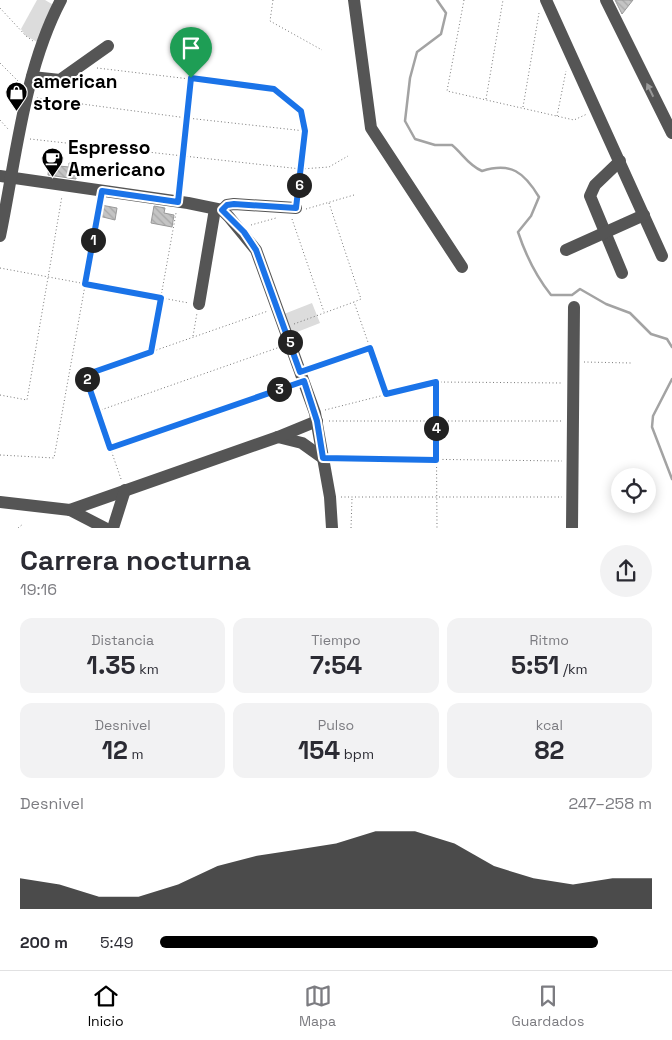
<!DOCTYPE html>
<html lang="es">
<meta charset="utf-8">
<style>
:root{--surface:#fff;--page:#f2f2f3;--text:#2b2b33;--muted:#7c7c81;--line:#e1e1e2;--accent:#000}
body{margin:0;font-family:"Space Grotesk",sans-serif;background:var(--page);color:var(--text);height:100vh;display:flex;flex-direction:column;font-size:19px;white-space:nowrap}
*{box-sizing:border-box;margin:0}
p{font-size:16px;color:var(--muted)}
.icon{flex:none;width:28px;height:28px;fill:none;stroke:currentColor;stroke-width:2;stroke-linecap:round;stroke-linejoin:round}
.map{position:relative;height:528px;overflow:hidden}
.drawer{display:flex;flex-direction:column;background:var(--surface);flex:1}
.drawer>*{flex:none}
.buttons{position:absolute;left:611px;top:468px;display:grid;gap:10px}
.buttons a{display:grid;place-items:center;width:45px;height:45px;border-radius:50%;background:var(--surface);box-shadow:0 2px 12px #0003;font-size:25px}
.pin{position:absolute;display:grid;place-items:center;width:42px;height:42px;color:#fff;margin:-51px -21px;border-radius:50% 50% 50% 0;rotate:-45deg;box-shadow:0 0 5px #0007}
.pin .icon{rotate:45deg}
.km{position:absolute;width:25px;height:25px;margin:-12px;border-radius:50%;background:#222;color:#fff;font-size:14px;line-height:25px;text-align:center}
.round{display:grid;place-items:center;flex:none;width:52px;height:52px;border-radius:26px;background:var(--page)}
.summary{display:flex;align-items:center;justify-content:space-between;height:85px;padding:0 20px}
h1{font-size:28px;font-weight:600;line-height:38px}
.figures{display:grid;grid-template-columns:repeat(3,1fr);gap:8px;height:85px;padding:5px 20px}
.figures div{display:grid;align-content:center;border-radius:12px;background:var(--page);text-align:center}
.figures b{font-size:25px;font-weight:600}
.figures small{font-size:14px;font-weight:400}
.figures p{font-size:14px}
.chart{height:140px;padding:10px 20px}
.chart p{display:flex;justify-content:space-between}
.chart svg{width:100%;height:90px;margin-top:5px;fill:var(--accent);opacity:.7}
ul{padding:0 20px;list-style:none;font-size:16px}
li{display:grid;grid-template-columns:80px 60px 1fr;align-items:center;height:38px}
li i{height:12px;border-radius:6px;background:var(--accent)}
.tabs{display:flex;justify-content:space-around;align-items:center;height:70px;border-top:1px solid var(--line);background:var(--surface);font-size:14px;color:var(--muted)}
.tabs a{display:grid;justify-items:center;gap:2px}
.tabs .selected{color:var(--accent)}
.map>svg:first-child{display:block}
</style>
<div class="map">
<svg width="672" height="528" viewBox="0 0 672 528">
<defs>
<pattern id="building-back-hatch" width="6" height="6" patternUnits="userSpaceOnUse" patternTransform="scale(1.25)"><rect width="6" height="6" fill="#c4c4c4"/><path d="M-1 5l2 2M0 0l6 6M5-1l2 2" fill="none" stroke="#a7a7a7"/></pattern>
</defs>
<rect width="100%" height="100%" fill="#fff"/>
<!-- garden -->
<g fill="#dcdcdc">
<polygon points="37,0 45,0 57,7 41,44 26,36 21,29"/>
<polygon points="312,303 320,323 292,334 284,314"/>
</g>
<g fill="none" stroke-linecap="round" stroke-linejoin="round">
<!-- stream -->
<g stroke="#a3a3a3" stroke-width="2.5">
<path d="M437,0L446,13L441,34L417,52L410,78L405,121L415,139L435,145H452C463,154 468,165 482,171C511,162 524,172 539,197L531,216L518,232C526,256 535,275 551,295H572L580,289L606,304L630,313L651,334L667,339L672,347"/>
<polyline points="672,379 653,416 652,427 672,479"/>
</g>
</g>
<!-- building -->
<g fill="url(#building-back-hatch)" stroke="#999">
<polygon points="615,0 633,0 622,14"/>
<polygon points="69,163 77,164 76,179 48,175 49,165 69,167"/>
<polygon points="101,205 117,208 115,220 99,216"/>
<polygon points="154,206 165,208 164,213 174,215 172,227 151,223"/>
</g>
<g fill="none" stroke-linecap="round" stroke-linejoin="round">
<!-- path -->
<g stroke="#777" stroke-width="1" stroke-dasharray="1 2.5" stroke-linecap="butt">
<polyline points="273,0 270,21 322,50"/>
<polyline points="464,0 447,91 574,120 587,114"/>
<polyline points="0,8 26,36 33,41"/>
<polyline points="0,63 19,82"/>
<polyline points="97,68 274,89 301,111 305,130"/>
<polyline points="37,98 187,118 305,131 298,197"/>
<polyline points="486,99 503,0"/>
<polyline points="523,107 539,13"/>
<polyline points="557,116 566,71"/>
<polyline points="0,120 8,129"/>
<polyline points="30,139 301,169 329,167 348,156"/>
<polyline points="180,192 191,78"/>
<polyline points="329,203 361,299 354,302"/>
<polyline points="306,209 354,195"/>
<polyline points="292,219 324,312"/>
<polyline points="251,225 276,218"/>
<polyline points="0,268 189,303"/>
<polyline points="294,324 354,302 386,394"/>
<polyline points="193,336 197,313"/>
<polyline points="151,352 176,213"/>
<polyline points="584,362 631,363"/>
<polyline points="310,368 370,347"/>
<polyline points="436,383 437,528"/>
<polyline points="0,395 27,400 62,196"/>
<polyline points="325,410 436,382 563,383"/>
<polyline points="98,411 280,347"/>
<polyline points="329,421 562,421"/>
<polyline points="111,448 293,384"/>
<polyline points="0,455 54,458 100,202"/>
<polyline points="334,458 562,461"/>
<polyline points="121,479 85,375 268,311"/>
<polyline points="341,497 562,497"/>
<polyline points="18,528 23,524"/>
<polyline points="351,528 352,498"/>
</g>
<!-- minor -->
<g stroke="#555" stroke-width="12">
<polyline points="354,0 371,128 462,267"/>
<polyline points="546,0 662,256"/>
<polyline points="606,0 672,133"/>
<polyline points="32,77 60,80 108,46"/>
<polyline points="620,161 595,185 590,196 622,273"/>
<polyline points="0,176 188,203 222,210 229,217 256,250 315,413 330,497 332,528"/>
<polyline points="222,210 227,205 234,204 296,208"/>
<path d="M0,236C16,159 24,70 61,0"/>
<polyline points="566,250 644,215"/>
<polyline points="199,304 215,209"/>
<polyline points="278,437 302,443 323,458"/>
<polyline points="0,502 70,510 105,528"/>
<polyline points="70,510 278,437 317,421"/>
<polyline points="113,528 125,490"/>
<polyline points="572,528 574,307"/>
</g>
</g>
<!-- one-way arrows -->
<defs><path id="oneway-solid" d="M-6-.8H1V-3.2L6.5 0L1 3.2V.8H-6Z" transform="scale(1.25)"/></defs>
<use fill="#999" href="#oneway-solid" transform="translate(650 90) rotate(-116)"/>
<g fill="none" stroke-linecap="round" stroke-linejoin="round">
<defs>
<polygon id="route" points="191,78 274,89 301,111 305,131 296,208 234,204 227,205 222,210 244,232 256,250 300,372 370,348 386,394 436,382 436,460 323,458 317,421 304,381 110,448 85,375 151,352 161,298 85,284 102,191 178,202"/>
</defs>
<!-- route casing -->
<use href="#route" stroke="#fff" stroke-width="10"/>
<!-- route -->
<use href="#route" stroke="#1a73e8" stroke-width="6"/>
</g>
<!-- icons -->
<defs>
<symbol id="shop-pin" viewBox="-11 -11 22 30"><path d="M0 17L-7.5 6A9.5 9.5 0 1 1 7.5 6Z" fill="#000" stroke="#fff"/><path d="M-5-2.5h2.3a2.7 3.5 0 0 1 5.4 0H5L5.5 6h-11ZM-1.5-2.5h3a1.5 2.3 0 0 0-3 0Z" fill="#fff"/></symbol>
<symbol id="cafe-pin" viewBox="-11 -11 22 30"><path d="M0 17L-7.5 6A9.5 9.5 0 1 1 7.5 6Z" fill="#000" stroke="#fff"/><path d="M-5.5-4.5H6V0H3Q3 3.5 0 3.5H-2.5Q-5.5 3.5-5.5 0ZM3-3.2v2h1.7v-2ZM-6 4.5H4V6H-6Z" fill="#fff"/></symbol>
</defs>
<g fill-rule="evenodd">
<use href="#shop-pin" x="4" y="80" width="25" height="34"/>
<use href="#cafe-pin" x="40" y="146" width="25" height="34"/>
</g>
<g text-anchor="middle" stroke-width="4" stroke-linejoin="round" paint-order="stroke">
<!-- poi labels -->
<g font-size="19" font-weight="bold" fill="#000" stroke="#fff" text-anchor="start">
<text x="33" y="88">american<tspan x="33" dy="22">store</tspan></text>
<text x="68" y="154">Espresso<tspan x="68" dy="22">Americano</tspan></text>
</g>
</g>
</svg>
<div class="buttons">
<a><svg class="icon" aria-label="locate" viewBox="0 0 24 24"><circle cx="12" cy="12" r="6"/><path d="M12 2v4M12 18v4M2 12h4M18 12h4"/></svg></a>
</div>
<div class="pin" style="left:191px;top:78px;background:#1e9e55"><svg class="icon" aria-label="arrive" viewBox="0 0 24 24"><path d="M6 21V4h12l-3 4 3 4H6"/></svg></div>
<b class="km" style="left:93px;top:240px">1</b>
<b class="km" style="left:87px;top:379px">2</b>
<b class="km" style="left:279px;top:389px">3</b>
<b class="km" style="left:436px;top:428px">4</b>
<b class="km" style="left:290px;top:342px">5</b>
<b class="km" style="left:299px;top:185px">6</b>
</div>
<section class="drawer">
<div class="summary"><div><h1>Carrera nocturna</h1><p>19:16</p></div><a class="round"><svg class="icon" aria-label="share" viewBox="0 0 24 24"><path d="M12 15V3M7 8l5-5 5 5M5 13v7h14v-7"/></svg></a></div>
<div class="figures">
<div><p>Distancia</p><b>1.35<small> km</small></b></div>
<div><p>Tiempo</p><b>7:54</b></div>
<div><p>Ritmo</p><b>5:51<small> /km</small></b></div>
</div>
<div class="figures">
<div><p>Desnivel</p><b>12<small> m</small></b></div>
<div><p>Pulso</p><b>154<small> bpm</small></b></div>
<div><p>kcal</p><b>82</b></div>
</div>
<div class="chart"><p><span>Desnivel</span>247–258 m</p>
<svg viewBox="0 0 160 44" preserveAspectRatio="none"><path d="M0 44V29L10 32L20 38L30 38L40 32L50 23L60 18L70 15L80 12L90 6L100 6L110 12L120 23L130 29L140 32L150 29L160 29V44z"/></svg>
</div>
<ul>
<li><b>200 m</b>5:49<i style="width:89%"></i></li>
</ul>
</section>
<nav class="tabs">
<a class="selected"><svg class="icon" aria-label="home" viewBox="0 0 24 24"><path d="M3 11l9-7 9 7M6 9v11h12V9"/></svg>Inicio</a>
<a><svg class="icon" aria-label="map" viewBox="0 0 24 24"><path d="M3 6l6-2 6 2 6-2v14l-6 2-6-2-6 2zM9 4v14M15 6v14"/></svg>Mapa</a>
<a><svg class="icon" aria-label="saved" viewBox="0 0 24 24"><path d="M7 4h10v16l-5-4-5 4z"/></svg>Guardados</a>
</nav>
